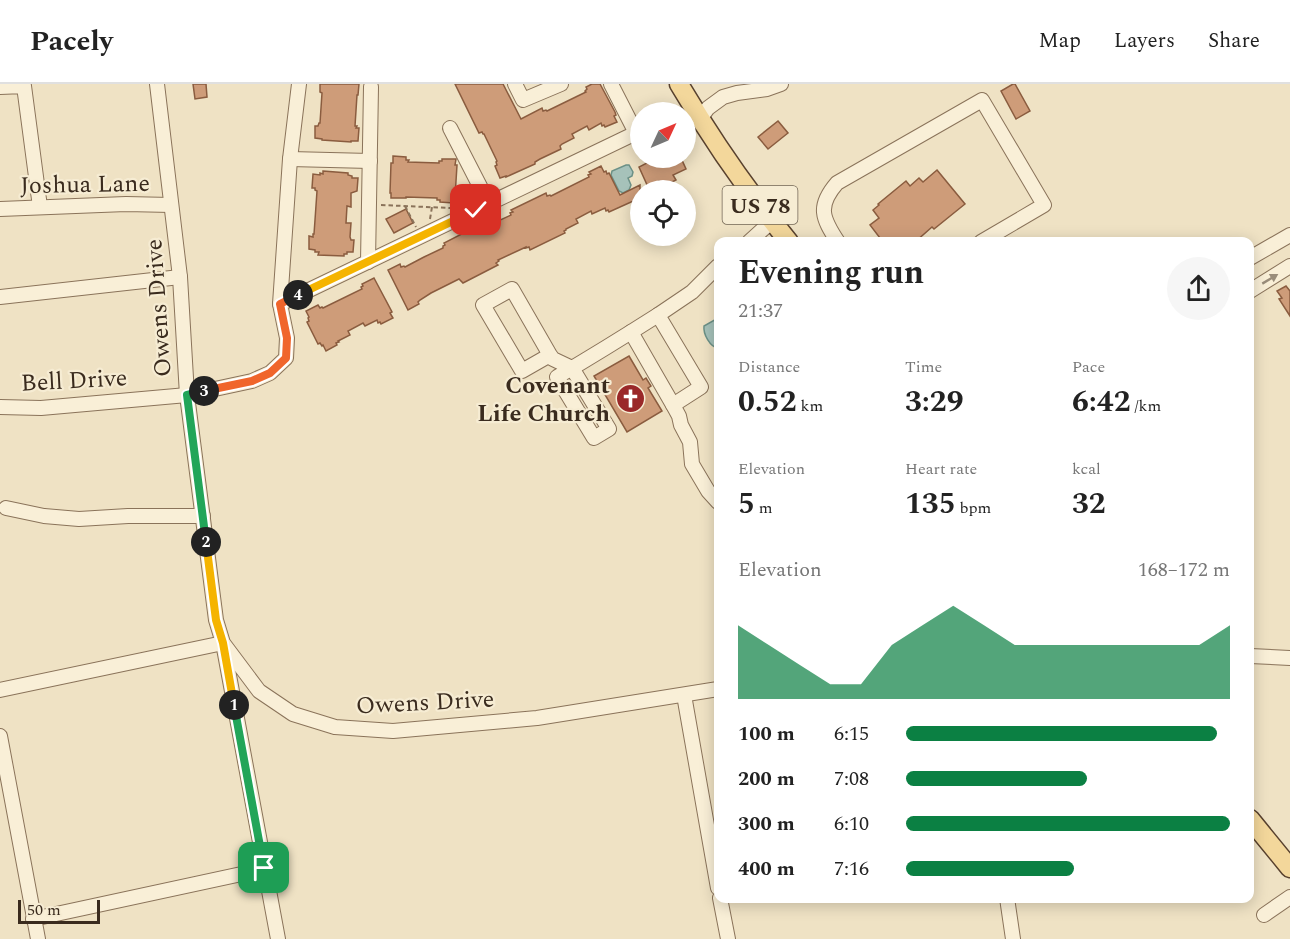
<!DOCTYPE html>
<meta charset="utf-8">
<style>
:root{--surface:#fff;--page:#f6f6f6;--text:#222;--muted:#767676;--line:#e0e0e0;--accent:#0b8043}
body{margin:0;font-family:Spectral,serif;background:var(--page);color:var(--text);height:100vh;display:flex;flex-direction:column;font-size:22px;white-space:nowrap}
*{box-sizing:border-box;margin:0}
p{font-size:20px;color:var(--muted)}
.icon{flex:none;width:33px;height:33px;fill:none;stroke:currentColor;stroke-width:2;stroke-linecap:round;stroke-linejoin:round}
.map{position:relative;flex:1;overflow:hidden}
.side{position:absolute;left:714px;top:153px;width:540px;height:666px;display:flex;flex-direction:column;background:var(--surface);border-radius:12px;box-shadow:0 3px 15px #0003}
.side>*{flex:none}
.needle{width:39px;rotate:46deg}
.controls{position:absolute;left:630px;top:18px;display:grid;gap:12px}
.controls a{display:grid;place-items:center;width:66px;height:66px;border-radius:50%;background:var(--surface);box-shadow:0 3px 15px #0003;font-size:30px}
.scale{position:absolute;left:18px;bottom:15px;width:82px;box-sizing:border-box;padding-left:6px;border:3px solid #3a2b1e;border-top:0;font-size:16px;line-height:21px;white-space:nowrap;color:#3a2b1e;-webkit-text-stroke:4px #f6ecd3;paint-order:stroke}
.pin{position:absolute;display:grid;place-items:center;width:51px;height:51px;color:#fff;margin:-26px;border-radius:12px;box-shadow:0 3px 9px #0006}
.km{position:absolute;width:30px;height:30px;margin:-15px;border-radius:50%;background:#222;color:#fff;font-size:16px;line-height:30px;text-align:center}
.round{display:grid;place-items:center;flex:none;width:63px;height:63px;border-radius:32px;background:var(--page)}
.summary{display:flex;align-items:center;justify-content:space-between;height:102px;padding:0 24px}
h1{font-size:33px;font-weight:700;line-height:45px}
.stats{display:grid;grid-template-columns:repeat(3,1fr);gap:9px;height:102px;padding:6px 24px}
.stats div{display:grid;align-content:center}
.stats b{font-size:30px;font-weight:700}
.stats small{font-size:16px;font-weight:400}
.stats p{font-size:16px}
.chart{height:168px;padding:12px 24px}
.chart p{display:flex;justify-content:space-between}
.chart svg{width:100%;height:108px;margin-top:6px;fill:var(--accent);opacity:.7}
ul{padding:0 24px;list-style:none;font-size:20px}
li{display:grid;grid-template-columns:96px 72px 1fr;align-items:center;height:45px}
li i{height:15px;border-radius:8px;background:var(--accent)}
header{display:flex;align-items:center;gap:36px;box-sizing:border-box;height:84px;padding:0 30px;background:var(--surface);border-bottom:2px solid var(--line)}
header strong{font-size:28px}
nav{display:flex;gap:33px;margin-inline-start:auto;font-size:21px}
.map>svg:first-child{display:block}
</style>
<header>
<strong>Pacely</strong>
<nav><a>Map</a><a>Layers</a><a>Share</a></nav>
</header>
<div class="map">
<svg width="1290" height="855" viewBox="0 0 1290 855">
<rect width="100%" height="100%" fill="#efe2c4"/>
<!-- water -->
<g fill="#a6c2ba" stroke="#6c9187" stroke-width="1.5">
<polygon points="626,81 629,81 633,88 632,92 628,94 631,101 629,106 623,109 619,107 611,91 612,87"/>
<path d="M718,234V264C710,263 703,250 704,242Z"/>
</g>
<!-- building -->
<g fill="#ce9c79" stroke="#8a5c3f" stroke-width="1.5">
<polygon points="193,0 206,0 207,13 195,15"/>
<polygon points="320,0 359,0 358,11 357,11 355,42 357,42 356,44 359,44 358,57 351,57 351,58 322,56 322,55 315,54 315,42 318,42 319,39 320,39 322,9 320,8"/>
<polygon points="455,0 503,0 521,35 542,24 543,27 546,26 547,27 586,8 585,7 587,5 586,3 592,0 600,0 615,28 616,31 614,32 617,38 605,43 604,41 602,42 601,39 589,46 587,42 572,50 574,54 562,60 560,62 561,65 540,75 535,78 535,80 506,93 506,92 500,94 495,82 497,81 496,78 497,77 484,50 483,50 482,48 479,49"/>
<polygon points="1013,0 1015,0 1030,27 1016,35 1001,7"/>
<polygon points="778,37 788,49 768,65 758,53"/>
<polygon points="393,72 406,73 406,76 409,76 408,78 439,79 439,77 442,77 442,75 456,75 455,81 457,81 455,113 453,113 453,119 440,118 440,116 437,116 437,114 406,113 406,114 391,114 391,109 390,109 391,79 393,79"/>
<polygon points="647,74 681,74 686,85 673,91 676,96 662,103 659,97 648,103 639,83 649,78"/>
<polygon points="601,82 604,88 606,87 607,90 609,89 620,111 640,101 640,114 609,128 608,126 606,127 605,124 592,130 591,127 576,135 578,139 566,145 566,146 564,147 565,149 530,166 529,163 526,164 526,163 498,176 499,177 496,179 498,181 463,199 459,195 431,209 420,216 418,218 419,220 408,226 388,186 400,180 401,183 404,182 405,183 424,173 443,164 443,162 445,161 444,159 479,141 480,144 483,142 483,144 511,131 510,129 513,128 511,126 546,109 547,112 550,111 551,112 589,93 588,91 591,90 589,88"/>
<polygon points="937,86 965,120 934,145 932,143 915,158 892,158 889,154 883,158 870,141 879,134 873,126 879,121 878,120 906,97 910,102 919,94 923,98"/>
<polygon points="323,87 348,89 348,91 352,92 352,94 358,94 357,107 351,109 351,123 347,122 346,139 351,139 350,153 351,156 354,156 353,168 347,168 347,170 344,170 344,172 318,171 319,168 315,168 315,166 309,165 309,152 313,153 313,150 314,150 315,136 317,107 315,106 315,104 312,104 313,90 320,91 320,89 323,90"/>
<polygon points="406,125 413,139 394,149 386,135"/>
<polygon points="374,194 392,228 390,229 393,234 381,240 380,238 378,239 377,236 365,242 363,239 348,247 350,251 338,257 339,258 336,259 337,261 326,267 323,261 322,262 320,259 318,260 307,238 309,237 308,234 309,233 306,227 318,221 320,224 322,223 323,224 362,205 361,203 363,202 362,200"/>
<polygon points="1286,202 1290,207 1290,232 1279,215 1282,214 1277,207"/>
<polygon points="629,272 643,296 646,294 651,302 648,304 662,327 627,348 594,292"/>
</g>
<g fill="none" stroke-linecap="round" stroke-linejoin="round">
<defs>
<g id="minor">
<polyline points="157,0 180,193 187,311 216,536 223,559 259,607 293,630 335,643 393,647 537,634 718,605"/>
<polyline points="299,0 290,75 280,220 640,47"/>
<polyline points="515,0 523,16 561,0"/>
<polyline points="611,0 636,49"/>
<polyline points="0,3 24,2 40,123"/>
<polyline points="700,35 708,24 723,13 737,9 767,5 781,0"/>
<polyline points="450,44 489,120"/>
<polyline points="290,75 370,77"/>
<polyline points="0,125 126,120 171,121"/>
<polyline points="749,158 772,137"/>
<path d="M838,158C822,134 817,122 837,99L982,16L1044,121L981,158"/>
<polyline points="1250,174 1290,151"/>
<polyline points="368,178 371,3"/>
<polyline points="718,182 692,208 658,231 701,303 673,321 679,332 681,341 690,358 692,380 708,407 718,418"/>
<polyline points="1250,207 1290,182"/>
<polyline points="0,213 180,193"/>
<polyline points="631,248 673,321"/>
<path d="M550,271L522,287L483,221L512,205L550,271L553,275L572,284L609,345L594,354L557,293C591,273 625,252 658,231"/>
<polyline points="0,323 41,324 187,311 252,297 270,289 286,274 287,254 280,220"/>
<polyline points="6,424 44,432 79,435 128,432 203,432"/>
<polyline points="1250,572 1290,574"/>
<polyline points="0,606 223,559 278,855"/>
<polyline points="684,611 718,804"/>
<polyline points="0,652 38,855"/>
<polyline points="720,814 728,855"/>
<polyline points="1007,814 1013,855"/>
<polyline points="1264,831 1290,813"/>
<polyline points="33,835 265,785"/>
</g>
<g id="major">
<path d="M679,0C712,56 748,108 789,158"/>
<polyline points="1250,735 1290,784"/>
</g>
</defs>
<!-- minor casing -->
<use href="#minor" stroke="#8a735a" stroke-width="16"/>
<!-- major casing -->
<use href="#major" stroke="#58412e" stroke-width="21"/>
<!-- path -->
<g stroke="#8a735a" stroke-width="2" stroke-dasharray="4.5 3" stroke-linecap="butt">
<polyline points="381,121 450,124"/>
<polyline points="405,122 416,143"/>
<polyline points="430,135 432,123"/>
</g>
<!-- minor -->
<use href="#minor" stroke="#f9efd7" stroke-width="14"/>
<!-- major -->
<use href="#major" stroke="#f3d79b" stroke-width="18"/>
</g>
<!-- one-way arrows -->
<defs><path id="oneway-solid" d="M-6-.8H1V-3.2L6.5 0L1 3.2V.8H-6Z" transform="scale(1.5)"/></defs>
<use fill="#9a8d7a" href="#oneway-solid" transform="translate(1270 195) rotate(-31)"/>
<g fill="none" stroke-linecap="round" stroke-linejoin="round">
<defs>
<polyline id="split-1" points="234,621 264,784"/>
<polyline id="split-2" points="206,458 216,536 223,559 234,621"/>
<polyline id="split-3" points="204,307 187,311 206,458"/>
<polyline id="split-4" points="204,307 252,297 270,289 286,274 287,254 280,220 298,211"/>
<polyline id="split-5" points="298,211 476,126"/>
</defs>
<!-- split-1 casing -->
<use href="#split-1" stroke="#fff" stroke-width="12"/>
<!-- split-2 casing -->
<use href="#split-2" stroke="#fff" stroke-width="12"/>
<!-- split-3 casing -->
<use href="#split-3" stroke="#fff" stroke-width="12"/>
<!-- split-4 casing -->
<use href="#split-4" stroke="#fff" stroke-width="12"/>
<!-- split-5 casing -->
<use href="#split-5" stroke="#fff" stroke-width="12"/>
<!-- split-1 -->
<use href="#split-1" stroke="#22a559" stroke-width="8"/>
<!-- split-2 -->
<use href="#split-2" stroke="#f5b400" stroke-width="8"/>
<!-- split-3 -->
<use href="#split-3" stroke="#22a559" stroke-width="8"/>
<!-- split-4 -->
<use href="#split-4" stroke="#f0652b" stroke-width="8"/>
<!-- split-5 -->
<use href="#split-5" stroke="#f5b400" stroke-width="8"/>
</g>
<!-- icons -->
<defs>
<symbol id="church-disc" viewBox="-11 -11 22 22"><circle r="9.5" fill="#9a2829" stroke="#f6ecd3"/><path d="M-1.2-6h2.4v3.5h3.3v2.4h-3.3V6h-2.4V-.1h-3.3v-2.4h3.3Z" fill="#fff"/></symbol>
</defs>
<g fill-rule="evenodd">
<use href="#church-disc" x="614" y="298" width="33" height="33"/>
</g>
<g text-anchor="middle" stroke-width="4.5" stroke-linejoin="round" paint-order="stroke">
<!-- shield labels -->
<rect fill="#f6ecd3" stroke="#726554" stroke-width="1.5" x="722.5" y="102" width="75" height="38" rx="4.5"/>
<g font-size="22" font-weight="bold" fill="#3a2b1e">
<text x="760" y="129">US 78</text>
</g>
<!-- street labels -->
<g font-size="24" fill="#3a2b1e" stroke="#f6ecd3">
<text transform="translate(85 100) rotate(-1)" y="8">Joshua Lane</text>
<text transform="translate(158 224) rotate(-94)" y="8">Owens Drive</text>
<text transform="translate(74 296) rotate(-3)" y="8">Bell Drive</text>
<text transform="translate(425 618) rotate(-3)" y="8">Owens Drive</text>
</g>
<!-- poi labels -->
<g font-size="24" font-weight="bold" fill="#3a2b1e" stroke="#f6ecd3" text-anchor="end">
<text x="610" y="309">Covenant<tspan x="610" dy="28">Life Church</tspan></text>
</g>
</g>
</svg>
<div class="controls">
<a><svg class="needle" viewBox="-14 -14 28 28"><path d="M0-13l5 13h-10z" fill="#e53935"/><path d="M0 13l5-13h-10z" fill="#767676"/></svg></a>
<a><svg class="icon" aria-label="locate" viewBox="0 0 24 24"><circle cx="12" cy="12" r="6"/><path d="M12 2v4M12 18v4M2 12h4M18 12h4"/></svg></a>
</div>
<div class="scale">50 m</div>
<div class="pin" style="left:264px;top:784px;background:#1e9e55"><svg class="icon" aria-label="arrive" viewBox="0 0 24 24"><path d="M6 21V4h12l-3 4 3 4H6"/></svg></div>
<div class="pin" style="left:476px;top:126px;background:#d93025"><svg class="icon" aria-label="check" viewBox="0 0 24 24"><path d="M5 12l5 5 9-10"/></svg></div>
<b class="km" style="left:234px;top:621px">1</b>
<b class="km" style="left:206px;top:458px">2</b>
<b class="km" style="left:204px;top:307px">3</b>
<b class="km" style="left:298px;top:211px">4</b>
<section class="side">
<div class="summary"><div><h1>Evening run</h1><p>21:37</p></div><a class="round"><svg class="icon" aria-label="share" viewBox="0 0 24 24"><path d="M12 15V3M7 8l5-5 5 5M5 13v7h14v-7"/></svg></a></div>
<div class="stats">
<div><p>Distance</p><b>0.52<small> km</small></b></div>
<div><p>Time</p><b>3:29</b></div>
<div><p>Pace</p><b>6:42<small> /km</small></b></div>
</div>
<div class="stats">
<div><p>Elevation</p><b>5<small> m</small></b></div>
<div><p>Heart rate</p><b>135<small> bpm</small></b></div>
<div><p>kcal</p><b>32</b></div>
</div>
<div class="chart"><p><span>Elevation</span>168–172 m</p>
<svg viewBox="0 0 160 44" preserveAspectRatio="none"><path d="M0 44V14L10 22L20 30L30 38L40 38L50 22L60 14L70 6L80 14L90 22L100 22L110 22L120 22L130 22L140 22L150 22L160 14V44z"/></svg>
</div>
<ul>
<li><b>100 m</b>6:15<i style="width:96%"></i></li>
<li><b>200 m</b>7:08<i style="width:56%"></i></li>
<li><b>300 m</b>6:10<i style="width:100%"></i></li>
<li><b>400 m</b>7:16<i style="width:52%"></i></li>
</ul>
</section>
</div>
